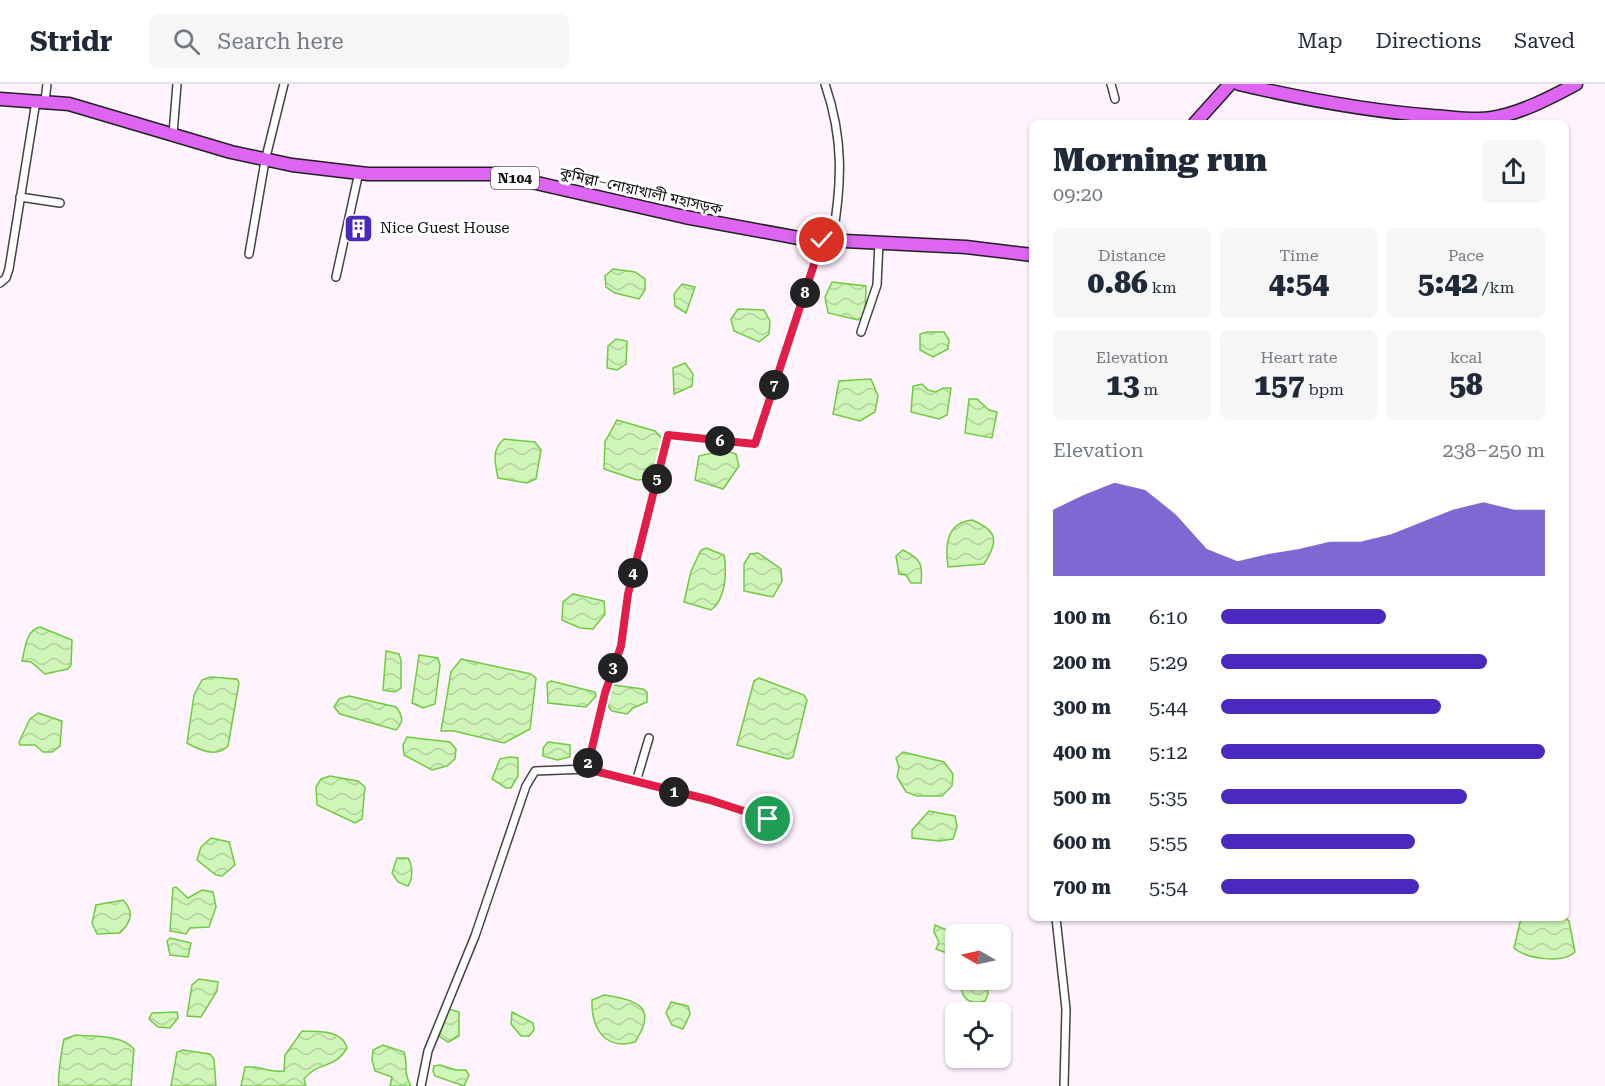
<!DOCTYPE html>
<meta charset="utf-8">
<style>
:root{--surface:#fff;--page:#f6f6f7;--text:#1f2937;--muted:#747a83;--line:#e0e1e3;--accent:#4929be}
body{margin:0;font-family:"Roboto Serif","Noto Sans Bengali",serif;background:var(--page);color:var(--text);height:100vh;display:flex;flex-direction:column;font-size:22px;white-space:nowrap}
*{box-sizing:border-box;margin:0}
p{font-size:20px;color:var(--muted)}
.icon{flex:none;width:33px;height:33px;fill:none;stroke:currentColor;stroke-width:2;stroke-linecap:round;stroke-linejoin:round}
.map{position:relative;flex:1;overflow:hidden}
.drawer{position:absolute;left:1029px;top:36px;width:540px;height:801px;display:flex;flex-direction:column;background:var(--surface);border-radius:9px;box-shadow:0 2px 4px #0004}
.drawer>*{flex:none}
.needle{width:39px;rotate:279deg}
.tools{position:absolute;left:945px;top:840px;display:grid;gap:12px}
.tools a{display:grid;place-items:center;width:66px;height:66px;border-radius:9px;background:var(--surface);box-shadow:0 2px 4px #0004;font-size:30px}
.pin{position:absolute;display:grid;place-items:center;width:51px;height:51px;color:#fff;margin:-26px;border:3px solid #fff;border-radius:50%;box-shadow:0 2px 6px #0007}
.km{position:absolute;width:30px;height:30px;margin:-15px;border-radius:50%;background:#222;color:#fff;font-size:16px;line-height:30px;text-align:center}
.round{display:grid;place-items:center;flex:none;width:63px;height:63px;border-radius:9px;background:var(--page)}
.overview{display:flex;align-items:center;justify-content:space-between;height:102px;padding:0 24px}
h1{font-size:33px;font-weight:800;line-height:45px}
.stats{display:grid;grid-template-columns:repeat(3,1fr);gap:9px;height:102px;padding:6px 24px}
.stats div{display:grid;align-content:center;border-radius:9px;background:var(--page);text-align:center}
.stats b{font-size:30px;font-weight:800}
.stats small{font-size:16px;font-weight:400}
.stats p{font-size:16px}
.chart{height:168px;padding:12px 24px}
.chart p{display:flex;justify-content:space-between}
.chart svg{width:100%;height:108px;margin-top:6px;fill:var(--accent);opacity:.7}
ul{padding:0 24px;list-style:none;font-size:20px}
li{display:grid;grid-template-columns:96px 72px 1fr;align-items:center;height:45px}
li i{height:15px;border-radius:8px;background:var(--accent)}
header{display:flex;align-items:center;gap:36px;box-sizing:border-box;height:84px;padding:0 30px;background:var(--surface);border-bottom:2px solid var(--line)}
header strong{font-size:28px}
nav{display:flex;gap:33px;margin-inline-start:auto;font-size:21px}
.search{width:420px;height:54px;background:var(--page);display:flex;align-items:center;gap:15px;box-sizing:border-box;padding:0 21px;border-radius:9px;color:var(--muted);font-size:22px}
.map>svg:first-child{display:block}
</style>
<header>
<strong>Stridr</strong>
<div class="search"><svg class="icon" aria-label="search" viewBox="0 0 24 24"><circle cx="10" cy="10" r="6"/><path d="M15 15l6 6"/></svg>Search here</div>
<nav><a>Map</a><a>Directions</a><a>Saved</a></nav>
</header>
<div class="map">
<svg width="1605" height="1002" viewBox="0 0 1605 1002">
<defs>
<pattern id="water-waves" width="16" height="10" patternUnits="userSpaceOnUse" patternTransform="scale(1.5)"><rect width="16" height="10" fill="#cff5b8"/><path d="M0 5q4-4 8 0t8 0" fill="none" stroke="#b1d19d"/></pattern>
</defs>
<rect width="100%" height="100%" fill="#fff3fe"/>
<!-- water -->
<g fill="url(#water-waves)" stroke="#70cb41" stroke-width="1.5">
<polygon points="613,185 635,188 645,195 645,206 639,215 615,209 606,203 605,192"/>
<polygon points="832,198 866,202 865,230 858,236 828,229 825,213"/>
<polygon points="682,200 695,203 686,229 675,222 674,210"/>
<polygon points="738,225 764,226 770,237 769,250 759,258 734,247 731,235"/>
<polygon points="927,248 944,248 949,256 948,265 933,273 920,266 920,250"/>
<polygon points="616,255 627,257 626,280 617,286 607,284 608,262"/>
<polygon points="685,279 693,290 692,302 674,310 673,284"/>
<polygon points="871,295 878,312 875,328 860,337 833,330 839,297"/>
<polygon points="922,300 928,306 936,308 943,304 951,304 947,331 939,335 911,328 913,302"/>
<polygon points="969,315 977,315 989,326 997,328 992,354 965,349"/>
<polygon points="617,336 655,347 664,356 664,370 651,395 637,396 604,385 605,358"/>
<path d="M504,355L535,358L541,366L536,395L527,399L498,394C495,379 491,366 504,355Z"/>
<polygon points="724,366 736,370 739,382 723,405 695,396 699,372"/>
<path d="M972,436C999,447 998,458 984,480L948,483C945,462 946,439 972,436Z"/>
<path d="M706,464L724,471C727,488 726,515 711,526L684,518L691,487L701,466Z"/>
<path d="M903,466C921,475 923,480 921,499H911L906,491L899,490L896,472Z"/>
<polygon points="758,469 781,485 782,497 773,513 744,507 744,480 750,470"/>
<polygon points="573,510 604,517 605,530 593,545 580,544 562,536 563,518"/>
<path d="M40,543L72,556L71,581L68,585L45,590L31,578L22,577C25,565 26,546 40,543Z"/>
<polygon points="386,567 399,570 401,576 401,604 395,608 383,606"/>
<polygon points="419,571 438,574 440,581 435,620 423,624 412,619"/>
<polygon points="461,575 531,590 536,594 530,645 504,659 454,647 441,647 451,588"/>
<path d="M210,593L237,595L239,599L228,662C217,674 199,666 187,659L194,611L202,596Z"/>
<polygon points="759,594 804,611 807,616 793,673 788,675 737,661 754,597"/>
<polygon points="551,597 595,608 596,612 586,623 548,619 547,599"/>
<path d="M613,601L643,605L647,608V618L633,624L627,630L612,627C605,621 607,607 613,601Z"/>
<path d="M349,612L396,623C403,632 404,638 396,646L340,630L334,623L339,615Z"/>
<polygon points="38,629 62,637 60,662 52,668 43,668 35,661 20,661 19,658 30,635"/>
<polygon points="407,653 450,658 456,665 455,675 447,682 432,686 404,671 403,661"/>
<polygon points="548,658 570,661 570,673 557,676 543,672 543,664"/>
<polygon points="903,668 944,678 953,690 952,702 942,712 917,712 906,708 897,693 899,683 896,674"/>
<polygon points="510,673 518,674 518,692 511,704 506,704 492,695 500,675"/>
<polygon points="330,692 358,697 365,703 362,735 355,739 317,721 316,703 321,695"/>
<polygon points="929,727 955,732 957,743 953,755 939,757 912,754 912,746"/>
<polygon points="211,754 229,758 230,761 235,781 222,792 216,791 197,776 201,763"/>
<path d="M397,774H408C413,782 413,794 408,802L398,798L392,789Z"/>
<polygon points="176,803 188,814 202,806 213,808 216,823 209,843 190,844 186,850 170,847 173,804"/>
<path d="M123,816C135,828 131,838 120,849L97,850L92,839L96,821Z"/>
<path d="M1521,834H1565L1569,837L1575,868C1563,880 1526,875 1514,864Z"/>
<polygon points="935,841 956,850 955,868 944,868 936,865 939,858 934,848"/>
<polygon points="170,854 191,859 188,873 170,871 167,857"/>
<polygon points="199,895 218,898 217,907 201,933 187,932 192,901"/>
<path d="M961,896H970L987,903L988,910L985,917C967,922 960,912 961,896Z"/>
<path d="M604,911C636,916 659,922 635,958C605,967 591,944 592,916Z"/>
<polygon points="671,918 688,922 690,930 683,945 672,941 666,929"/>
<polygon points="448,925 459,928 459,952 448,958 439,952"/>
<polygon points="177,928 178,934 170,944 158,943 149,935 152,929"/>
<polygon points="512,928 533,939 534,946 529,952 521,952 511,940"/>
<path d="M302,947C318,948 342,945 347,964C334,986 318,977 304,995L306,1002H241L245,983C258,981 270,989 284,987L285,971Z"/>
<path d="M76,951C95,953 120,950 134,965L131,1002H59C57,996 62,964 64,955Z"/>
<path d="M383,961L404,968C409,982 402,986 411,1002H390L392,993L375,987L372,976L373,966Z"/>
<polygon points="183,966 210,970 214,975 216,1002 171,1002 177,968"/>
<polygon points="440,981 456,986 466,986 469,991 464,1002 435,992 433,987 434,982"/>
</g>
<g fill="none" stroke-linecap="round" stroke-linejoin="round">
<defs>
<g id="minor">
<path d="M825,0C844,55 842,100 832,157"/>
<polyline points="1111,0 1115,15"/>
<polyline points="45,17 47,0"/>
<polyline points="173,50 177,0"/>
<polyline points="20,113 60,119"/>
<polyline points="249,170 265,77 284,0"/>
<polyline points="336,193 359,88"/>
<polyline points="0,199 6,194 9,185 36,17"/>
<polyline points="861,248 877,201 879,159"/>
<polyline points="587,685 605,609 621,562 628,510 668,351 755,360 822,156"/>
<polyline points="636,698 649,654"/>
<polyline points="1056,834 1066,925 1064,1002"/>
<polyline points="421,1002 428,967 475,852 526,702 535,687 587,685 710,716 775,739"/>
</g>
<g id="trunk">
<path d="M1239,0C1303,15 1367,27 1433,32C1452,33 1473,37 1492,34C1521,29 1550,14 1576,0"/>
<polyline points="0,15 69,20 231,68 292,81 368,90 497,90 685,133 804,155 966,163 1032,171"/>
<polyline points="1195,39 1230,0"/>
</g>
</defs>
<!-- minor casing -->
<use href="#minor" stroke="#434343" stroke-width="10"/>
<!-- trunk casing -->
<use href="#trunk" stroke="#212121" stroke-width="15"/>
<!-- minor -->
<use href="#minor" stroke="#fff" stroke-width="7"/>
<!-- trunk -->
<use href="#trunk" stroke="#de65f2" stroke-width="12"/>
</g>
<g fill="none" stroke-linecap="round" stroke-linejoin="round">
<defs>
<polyline id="route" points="768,735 710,716 587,685 605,609 621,562 628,510 668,351 755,360 822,156"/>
</defs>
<!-- route casing -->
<use href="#route" stroke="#fff" stroke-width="12"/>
<!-- route -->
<use href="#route" stroke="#e11d48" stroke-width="8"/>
</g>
<!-- icons -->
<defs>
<symbol id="building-square" viewBox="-11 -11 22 22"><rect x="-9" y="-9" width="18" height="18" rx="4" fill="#4929be" stroke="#fff"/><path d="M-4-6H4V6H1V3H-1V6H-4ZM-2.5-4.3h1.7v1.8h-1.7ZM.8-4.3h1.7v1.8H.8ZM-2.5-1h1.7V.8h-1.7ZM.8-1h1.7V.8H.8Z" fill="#fff"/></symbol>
</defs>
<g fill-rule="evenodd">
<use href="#building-square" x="342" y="128" width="33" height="33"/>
</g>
<g text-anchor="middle" stroke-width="6" stroke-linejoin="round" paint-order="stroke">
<!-- shield labels -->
<rect fill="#fff" stroke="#585858" stroke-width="1.5" x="491" y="83" width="48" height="22" rx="4.5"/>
<g font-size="14" font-weight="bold" fill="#101010">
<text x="515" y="99">N104</text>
</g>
<!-- street labels -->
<g font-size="15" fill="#101010" stroke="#fff">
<text transform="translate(641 107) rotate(13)" y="5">কুমিল্লা–নোয়াখালী মহাসড়ক</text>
</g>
<!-- poi labels -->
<g font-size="15" fill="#101010" stroke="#fff" text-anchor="start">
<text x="380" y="149">Nice Guest House</text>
</g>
</g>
</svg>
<div class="tools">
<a><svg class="needle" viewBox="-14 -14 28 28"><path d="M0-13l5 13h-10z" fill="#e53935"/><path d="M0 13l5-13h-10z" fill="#747a83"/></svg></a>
<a><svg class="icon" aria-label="locate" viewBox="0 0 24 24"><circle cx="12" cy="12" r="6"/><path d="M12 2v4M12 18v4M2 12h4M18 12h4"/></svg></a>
</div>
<div class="pin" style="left:768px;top:735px;background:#1e9e55"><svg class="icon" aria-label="arrive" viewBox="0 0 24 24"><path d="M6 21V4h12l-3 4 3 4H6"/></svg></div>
<div class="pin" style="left:822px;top:156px;background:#d93025"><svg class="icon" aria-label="check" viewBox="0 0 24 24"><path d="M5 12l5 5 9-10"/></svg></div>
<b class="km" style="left:674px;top:708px">1</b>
<b class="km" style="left:588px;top:679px">2</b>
<b class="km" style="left:613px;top:584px">3</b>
<b class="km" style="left:633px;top:489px">4</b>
<b class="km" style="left:657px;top:395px">5</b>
<b class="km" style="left:720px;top:357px">6</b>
<b class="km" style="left:774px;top:301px">7</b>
<b class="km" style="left:805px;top:209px">8</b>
<section class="drawer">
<div class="overview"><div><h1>Morning run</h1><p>09:20</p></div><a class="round"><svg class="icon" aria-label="share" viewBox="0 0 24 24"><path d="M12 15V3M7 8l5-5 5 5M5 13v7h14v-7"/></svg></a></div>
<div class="stats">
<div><p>Distance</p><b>0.86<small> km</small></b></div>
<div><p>Time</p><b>4:54</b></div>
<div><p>Pace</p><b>5:42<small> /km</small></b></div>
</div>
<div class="stats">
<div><p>Elevation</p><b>13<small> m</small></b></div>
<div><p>Heart rate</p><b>157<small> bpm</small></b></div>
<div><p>kcal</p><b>58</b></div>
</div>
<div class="chart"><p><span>Elevation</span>238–250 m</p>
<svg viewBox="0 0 160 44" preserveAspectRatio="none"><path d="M0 44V17L10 11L20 6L30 9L40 19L50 33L60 38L70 35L80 33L90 30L100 30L110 27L120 22L130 17L140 14L150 17L160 17V44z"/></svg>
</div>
<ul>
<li><b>100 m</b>6:10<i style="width:51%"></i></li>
<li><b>200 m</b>5:29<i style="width:82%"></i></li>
<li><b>300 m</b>5:44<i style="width:68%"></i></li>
<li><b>400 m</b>5:12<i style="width:100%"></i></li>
<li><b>500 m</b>5:35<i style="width:76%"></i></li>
<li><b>600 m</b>5:55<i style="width:60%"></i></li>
<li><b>700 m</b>5:54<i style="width:61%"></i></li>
</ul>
</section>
</div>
